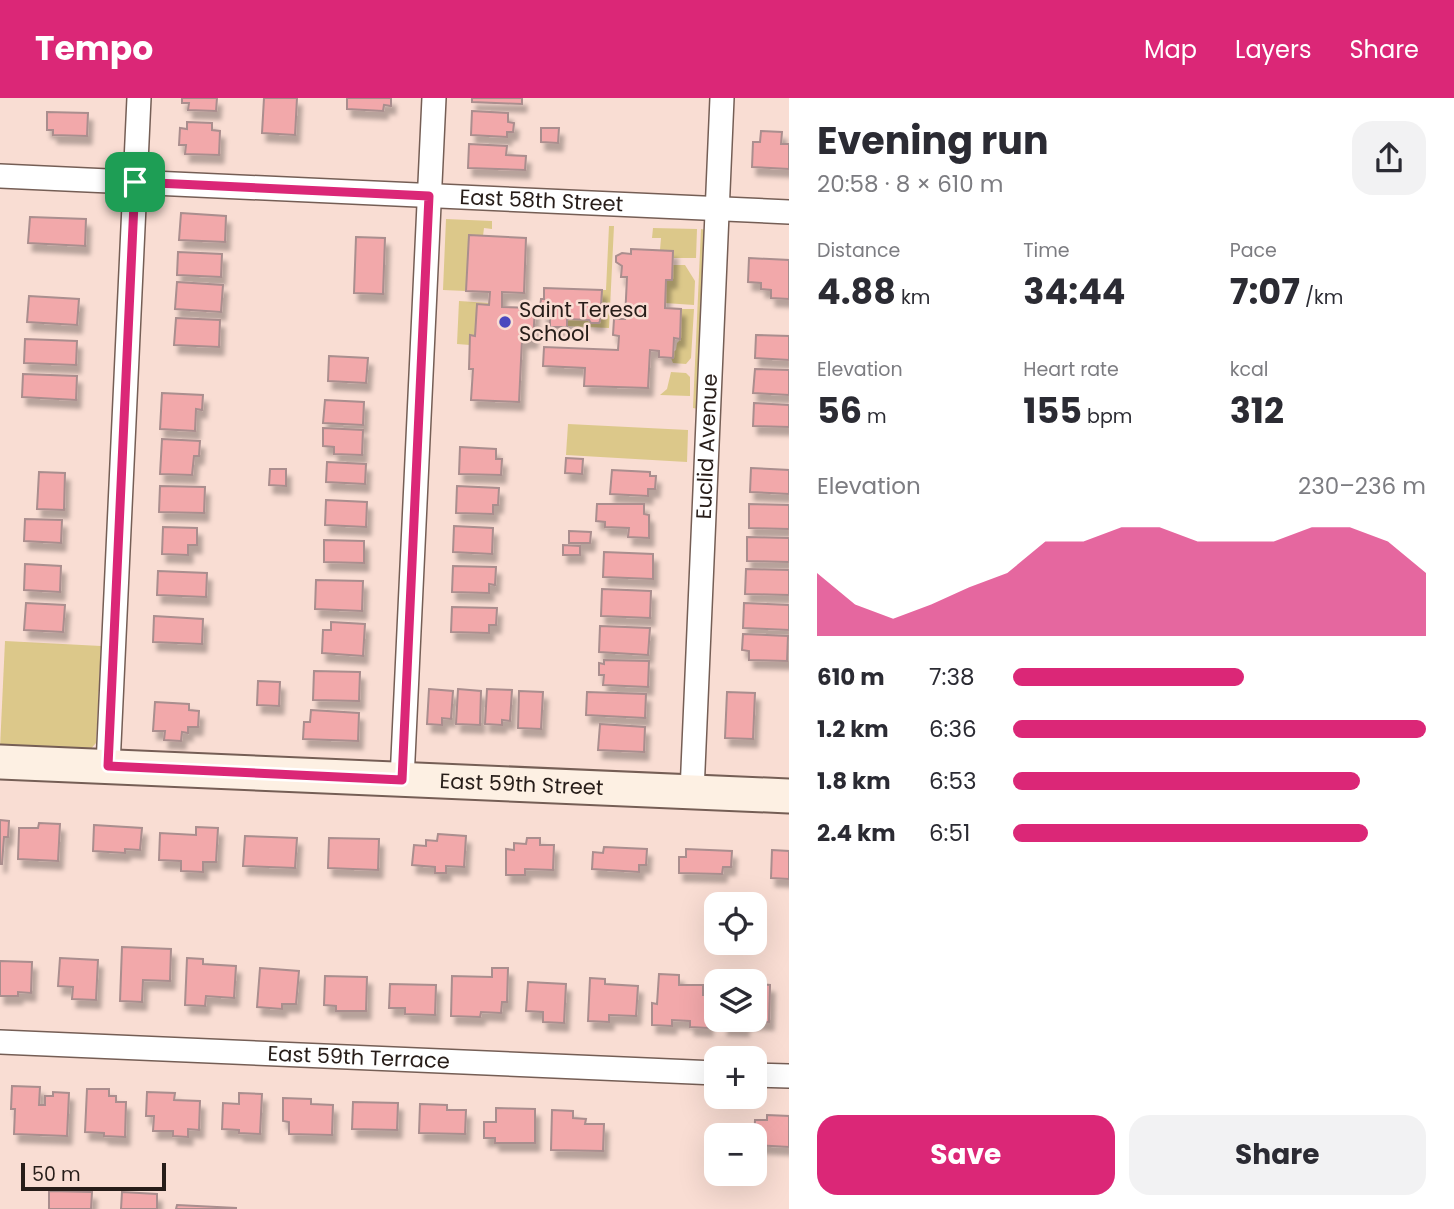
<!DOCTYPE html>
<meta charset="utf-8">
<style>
:root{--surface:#fff;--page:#f2f2f3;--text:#2b2b33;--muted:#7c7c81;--accent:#db2777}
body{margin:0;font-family:Poppins,sans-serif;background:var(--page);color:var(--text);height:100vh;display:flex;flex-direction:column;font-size:26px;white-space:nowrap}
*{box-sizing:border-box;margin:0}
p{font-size:23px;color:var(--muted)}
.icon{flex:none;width:38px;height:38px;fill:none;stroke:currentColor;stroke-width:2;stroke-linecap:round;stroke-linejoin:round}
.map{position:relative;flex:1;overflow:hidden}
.sheet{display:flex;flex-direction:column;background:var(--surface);width:665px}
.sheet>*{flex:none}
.controls{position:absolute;left:704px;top:794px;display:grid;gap:14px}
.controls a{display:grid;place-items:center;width:63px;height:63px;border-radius:14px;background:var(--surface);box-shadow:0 7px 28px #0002;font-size:35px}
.scale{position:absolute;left:21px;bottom:18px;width:145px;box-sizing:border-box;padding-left:7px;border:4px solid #271d19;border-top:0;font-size:19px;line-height:24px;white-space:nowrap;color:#271d19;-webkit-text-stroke:5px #f9ddd3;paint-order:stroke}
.pin{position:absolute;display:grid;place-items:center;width:60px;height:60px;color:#fff;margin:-30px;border-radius:14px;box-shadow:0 4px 10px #0006}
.round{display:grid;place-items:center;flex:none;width:74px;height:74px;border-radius:21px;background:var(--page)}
.overview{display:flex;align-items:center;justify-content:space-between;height:119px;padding:0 28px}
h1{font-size:38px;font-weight:700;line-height:52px}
.figures{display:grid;grid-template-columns:repeat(3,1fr);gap:10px;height:119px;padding:7px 28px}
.figures div{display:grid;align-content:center}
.figures b{font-size:35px;font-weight:700}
.figures small{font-size:19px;font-weight:400}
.figures p{font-size:19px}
.chart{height:196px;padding:14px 28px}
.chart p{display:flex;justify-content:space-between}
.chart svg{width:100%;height:126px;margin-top:7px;fill:var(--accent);opacity:.7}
.button{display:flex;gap:14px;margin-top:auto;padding:14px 28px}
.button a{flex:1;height:80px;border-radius:21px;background:var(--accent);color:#fff;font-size:28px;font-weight:700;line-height:80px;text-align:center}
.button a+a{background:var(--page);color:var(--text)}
ul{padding:0 28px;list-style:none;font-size:23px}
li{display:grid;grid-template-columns:112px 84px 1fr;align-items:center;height:52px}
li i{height:18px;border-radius:9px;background:var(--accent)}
header{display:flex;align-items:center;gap:42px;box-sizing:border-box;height:98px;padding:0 35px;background:var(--accent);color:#fff}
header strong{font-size:33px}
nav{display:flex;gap:38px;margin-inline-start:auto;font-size:24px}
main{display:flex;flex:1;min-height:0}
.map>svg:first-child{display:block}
</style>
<header>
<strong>Tempo</strong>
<nav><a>Map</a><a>Layers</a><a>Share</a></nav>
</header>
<main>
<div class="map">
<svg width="789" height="1111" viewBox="0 0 789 1111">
<defs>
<filter id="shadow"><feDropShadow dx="4.5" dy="8" stdDeviation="2" flood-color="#0004"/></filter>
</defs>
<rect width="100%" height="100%" fill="#f9ddd3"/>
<!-- green -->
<g fill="#dcc88a">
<polygon points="446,121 492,123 492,131 484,130 483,138 469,137 466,193 443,192"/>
<polygon points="609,128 614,128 609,230 567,228 567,221 589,222 591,225 598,225 600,223 602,192 606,192"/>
<polygon points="653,130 697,131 696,160 673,160 673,153 660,152 661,140 652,140"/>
<polygon points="701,131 706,132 698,311 693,310"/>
<polygon points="673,167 685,167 695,183 694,207 665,205 666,182 672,182"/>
<polygon points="459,203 489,205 489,207 477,207 475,238 470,238 470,247 457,246"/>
<polygon points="681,211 694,211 691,260 686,266 673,265 671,260 673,254 676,252 677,245 680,242"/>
<polygon points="671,274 686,275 690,279 690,298 660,297 667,291"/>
<polygon points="568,326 688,332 687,364 566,357"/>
<polygon points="5,543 101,548 96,645 88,654 0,650"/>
</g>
<!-- building -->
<g fill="#f2a8aa" stroke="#aa8e8e" stroke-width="2" filter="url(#shadow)">
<polygon points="182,0 217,0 216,13 188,12 189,5 182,5"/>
<polygon points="264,0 297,0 295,37 262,35"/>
<polygon points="347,0 391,0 391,8 384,7 383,13 347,11"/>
<polygon points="472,0 522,0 522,6 472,4"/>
<polygon points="472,13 508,15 508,24 514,25 513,34 507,34 507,39 471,37"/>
<polygon points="47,14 88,15 87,38 53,37 53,32 47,32"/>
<polygon points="187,24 212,25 212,32 220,33 219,57 185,56 186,47 179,47 180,30 187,31"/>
<polygon points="541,30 559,30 558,45 541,44"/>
<polygon points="761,33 782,34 781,46 789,46 789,71 752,69 753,44 760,44"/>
<polygon points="469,46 507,48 506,57 526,58 525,72 468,70"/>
<polygon points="181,115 226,118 225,144 179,142"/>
<polygon points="30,119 86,121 85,148 28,145"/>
<polygon points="469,137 526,140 524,195 502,194 502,209 535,210 533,242 522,242 519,304 471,302 473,271 469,271 470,237 475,238 477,206 489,207 490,194 466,193"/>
<polygon points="356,139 385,140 383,196 354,195"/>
<polygon points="631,151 673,153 672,182 666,182 665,210 681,211 680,241 674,240 673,260 659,259 659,253 650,252 648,290 584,288 585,270 543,268 544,249 618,252 619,238 613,237 614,221 625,221 627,179 621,179 622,168 616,164 616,158 622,155 631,156"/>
<polygon points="178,154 222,156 221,179 177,177"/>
<polygon points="749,160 789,162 789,201 771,200 771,192 761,191 761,185 748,184"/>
<polygon points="177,184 223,187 221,214 175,211"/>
<polygon points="544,190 602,192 600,223 599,225 591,225 589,222 567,221 567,229 550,229 550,220 543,220 543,209 540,209 541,201 544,201"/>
<polygon points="29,198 79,201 77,227 27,224"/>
<polygon points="176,220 220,222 219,249 174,247"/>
<polygon points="756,237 789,238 789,262 755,260"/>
<polygon points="25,241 77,243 76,267 24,265"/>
<polygon points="329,258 368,260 366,285 328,283"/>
<polygon points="755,271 789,272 789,297 753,295"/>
<polygon points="23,276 77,278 76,302 22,299"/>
<polygon points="162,295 203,297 202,312 196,311 195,333 160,331"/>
<polygon points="325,302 364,304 363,327 323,325"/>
<polygon points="754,305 789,307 789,329 753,328"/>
<polygon points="323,330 363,332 362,357 334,356 334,349 323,348"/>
<polygon points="162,341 200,343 199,358 194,358 192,377 160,376"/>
<polygon points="460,349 496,351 496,361 502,361 501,377 459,376"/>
<polygon points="566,360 583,361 582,376 565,375"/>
<polygon points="327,364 366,366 365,386 326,384"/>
<polygon points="751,370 789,372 789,396 750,394"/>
<polygon points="270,371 286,371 286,388 269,387"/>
<polygon points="612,372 650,374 650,378 656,378 655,391 648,391 648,398 610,396"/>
<polygon points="39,374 65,375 64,412 37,411"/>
<polygon points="160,388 205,389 204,415 159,414"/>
<polygon points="457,388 499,390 498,407 493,407 493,416 456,415"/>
<polygon points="326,402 367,404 366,429 325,427"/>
<polygon points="597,406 644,406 644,416 649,417 649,440 628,439 629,430 605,429 605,424 596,423"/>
<polygon points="749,406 789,407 789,431 749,430"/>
<polygon points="25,421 62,422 61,445 24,443"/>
<polygon points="454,428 493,430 492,456 453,454"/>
<polygon points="163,429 197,430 197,447 188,447 188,457 162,456"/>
<polygon points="569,433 591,434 590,445 569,445"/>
<polygon points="747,439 789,440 789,464 747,463"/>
<polygon points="324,442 364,443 364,465 324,464"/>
<polygon points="563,447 580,448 580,457 563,457"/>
<polygon points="604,454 653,456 653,481 603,479"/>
<polygon points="25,466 61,468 60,494 24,492"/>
<polygon points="453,468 496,469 495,487 489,486 489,495 452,494"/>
<polygon points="746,471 789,472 789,497 745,496"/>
<polygon points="158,473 207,475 206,499 157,497"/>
<polygon points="316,482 363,483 362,513 315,511"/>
<polygon points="602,491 651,493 650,520 601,518"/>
<polygon points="26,505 65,507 63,534 24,532"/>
<polygon points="744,505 789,507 789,532 743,530"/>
<polygon points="452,509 497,510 496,527 489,527 489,535 451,534"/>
<polygon points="154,518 203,521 202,546 153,544"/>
<polygon points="331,524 365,526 363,558 322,555 323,532 331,532"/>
<polygon points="600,528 650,530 648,557 599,554"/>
<polygon points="743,536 788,538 787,563 749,562 749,553 742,552"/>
<polygon points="604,562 649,563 648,589 603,587 604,577 599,577 599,565 604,566"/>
<polygon points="314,573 360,574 359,603 313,602"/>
<polygon points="258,583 280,584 279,608 257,607"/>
<polygon points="429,591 453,593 451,621 442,620 442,627 427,626"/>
<polygon points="458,591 481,593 480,627 456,626"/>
<polygon points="487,591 512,592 510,623 502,622 502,627 485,626"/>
<polygon points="519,593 543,594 541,631 518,630"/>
<polygon points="587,594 646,596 645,620 586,617"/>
<polygon points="727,594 755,595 753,641 725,640"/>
<polygon points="155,604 189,606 189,612 199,613 198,629 188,629 188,635 182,634 181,643 164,642 165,633 153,633"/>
<polygon points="311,612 359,615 358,643 303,641 304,624 310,624"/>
<polygon points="600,626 645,629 644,654 598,652"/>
<polygon points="0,722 9,723 8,739 4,739 2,766 0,766"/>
<polygon points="39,725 60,726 58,763 18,761 19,730 38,730"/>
<polygon points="94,727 142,730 140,752 125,751 125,755 93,753"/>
<polygon points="196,729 218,730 216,764 203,764 203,774 181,773 181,763 159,762 160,735 196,737"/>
<polygon points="438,736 466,738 464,769 446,768 446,775 435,775 435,769 412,767 414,747 426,748 426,742 437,743"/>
<polygon points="245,738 297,740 295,770 243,768"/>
<polygon points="329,740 379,741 378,772 328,770"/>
<polygon points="527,740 540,740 540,747 554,747 553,772 525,771 525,777 506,777 506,751 514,752 514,745 526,746"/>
<polygon points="604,749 647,751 646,767 639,767 639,774 592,771 593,754 603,755"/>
<polygon points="686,751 732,753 731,769 723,769 722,776 679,775 679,759 686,759"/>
<polygon points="772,752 789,753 789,781 771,780"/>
<polygon points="122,849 171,851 170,883 143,882 142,904 120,903"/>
<polygon points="60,860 98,862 96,902 72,901 73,889 58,888"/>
<polygon points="187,860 203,861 203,866 236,868 234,900 206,898 205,908 185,907"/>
<polygon points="0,863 32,864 31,895 18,894 18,898 0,898"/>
<polygon points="260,870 299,873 296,906 282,906 282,911 257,909"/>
<polygon points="492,870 508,870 507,904 502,904 501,915 481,914 480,919 451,918 452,878 492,879"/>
<polygon points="659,876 679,877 679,887 703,887 703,897 710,897 708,930 690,929 690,923 672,922 672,928 652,927 652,905 657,906"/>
<polygon points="325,878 367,879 366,913 336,913 336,908 324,907"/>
<polygon points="590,880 605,881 605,886 638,888 636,918 609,917 609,924 588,923"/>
<polygon points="528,884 566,886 564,925 543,924 543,914 526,913"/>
<polygon points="390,886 436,887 435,917 405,916 405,910 389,910"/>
<polygon points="759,886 770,887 769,924 745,923 744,930 723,929 724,922 754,922 754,892 759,892"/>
<polygon points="12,988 40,989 39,1007 45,1007 45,998 53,998 53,994 69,995 67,1038 14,1036 15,1011 11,1011"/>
<polygon points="87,991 109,991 109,998 116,998 116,1004 126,1004 125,1039 104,1038 104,1035 85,1034"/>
<polygon points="147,994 175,995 174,1002 200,1003 199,1032 188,1031 188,1039 173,1038 173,1033 153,1033 154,1018 146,1018"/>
<polygon points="239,995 262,996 260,1036 239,1035 239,1032 222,1031 223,1005 239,1006"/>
<polygon points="283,1000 311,1001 311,1006 333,1007 332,1037 289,1036 289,1024 283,1023"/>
<polygon points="353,1004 398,1005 397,1032 352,1031"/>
<polygon points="420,1006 447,1007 447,1012 466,1012 465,1036 419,1035"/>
<polygon points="496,1010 535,1011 535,1045 495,1045 495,1040 484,1040 484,1024 496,1024"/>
<polygon points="552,1012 573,1013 573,1020 586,1021 585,1026 604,1026 603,1053 551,1052"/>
<polygon points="767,1017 789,1018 789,1049 754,1047 755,1022 767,1022"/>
<polygon points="49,1093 92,1094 91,1111 49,1111"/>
<polygon points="122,1094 157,1096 157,1111 121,1111"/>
<polygon points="177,1107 236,1110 236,1111 176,1111"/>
</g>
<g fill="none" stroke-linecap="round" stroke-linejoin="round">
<defs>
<g id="street">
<path id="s1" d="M0,78L789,114"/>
<polyline points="108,668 139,0"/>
<polyline points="402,682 434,0"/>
<path id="s2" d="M692,694L722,0"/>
<path id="s3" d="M0,944L716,975"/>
<polyline points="754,977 789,978"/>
</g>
<g id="secondary">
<path id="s4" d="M0,664L789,698"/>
</g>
</defs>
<!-- street casing -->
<use href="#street" stroke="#755e55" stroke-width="26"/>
<!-- secondary casing -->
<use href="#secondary" stroke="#755e55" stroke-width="37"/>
<!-- street -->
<use href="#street" stroke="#fff" stroke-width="23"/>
<!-- secondary -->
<use href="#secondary" stroke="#fdf0e3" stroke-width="33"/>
</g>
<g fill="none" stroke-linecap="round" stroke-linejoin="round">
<defs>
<polygon id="route" points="135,84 429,98 402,682 108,668"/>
</defs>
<!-- route casing -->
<use href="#route" stroke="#fff" stroke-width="14"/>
<!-- route -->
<use href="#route" stroke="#db2777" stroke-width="9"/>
</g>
<!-- markers -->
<circle fill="#4a48be" stroke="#f9ddd3" stroke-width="2.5" cx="505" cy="224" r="7"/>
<g text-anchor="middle" stroke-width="5" stroke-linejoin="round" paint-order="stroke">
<!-- street labels -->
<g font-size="21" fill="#271d19" stroke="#f9ddd3">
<text dy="7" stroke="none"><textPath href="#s1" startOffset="542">East 58th Street</textPath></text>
<text dy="7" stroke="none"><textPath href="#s2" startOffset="346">Euclid Avenue</textPath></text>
<text dy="7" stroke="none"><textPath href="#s4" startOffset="522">East 59th Street</textPath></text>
<text dy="7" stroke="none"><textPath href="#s3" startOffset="359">East 59th Terrace</textPath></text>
</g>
<!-- poi labels -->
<g font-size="21" fill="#271d19" stroke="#f9ddd3" text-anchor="start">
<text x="519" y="219">Saint Teresa<tspan x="519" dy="24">School</tspan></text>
</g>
</g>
</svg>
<div class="controls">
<a><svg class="icon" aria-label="locate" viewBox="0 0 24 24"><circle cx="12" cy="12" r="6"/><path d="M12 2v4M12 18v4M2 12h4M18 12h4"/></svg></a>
<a><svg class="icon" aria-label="layers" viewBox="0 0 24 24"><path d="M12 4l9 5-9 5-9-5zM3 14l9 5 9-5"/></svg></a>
<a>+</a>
<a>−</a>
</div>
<div class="scale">50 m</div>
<div class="pin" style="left:135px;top:84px;background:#1e9e55"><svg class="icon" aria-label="arrive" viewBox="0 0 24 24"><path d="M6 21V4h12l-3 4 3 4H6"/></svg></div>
</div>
<section class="sheet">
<div class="overview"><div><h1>Evening run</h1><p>20:58 · 8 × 610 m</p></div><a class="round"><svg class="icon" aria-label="share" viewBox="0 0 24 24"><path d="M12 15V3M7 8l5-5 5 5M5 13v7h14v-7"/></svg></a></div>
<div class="figures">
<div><p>Distance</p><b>4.88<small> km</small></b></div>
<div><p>Time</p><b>34:44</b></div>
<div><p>Pace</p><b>7:07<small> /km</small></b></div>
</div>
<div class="figures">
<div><p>Elevation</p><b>56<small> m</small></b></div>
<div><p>Heart rate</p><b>155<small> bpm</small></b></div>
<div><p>kcal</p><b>312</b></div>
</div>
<div class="chart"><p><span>Elevation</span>230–236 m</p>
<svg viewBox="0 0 160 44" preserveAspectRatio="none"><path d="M0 44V22L10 33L20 38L30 33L40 27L50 22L60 11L70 11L80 6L90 6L100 11L110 11L120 11L130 6L140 6L150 11L160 22V44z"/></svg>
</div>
<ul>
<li><b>610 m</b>7:38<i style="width:56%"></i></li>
<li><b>1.2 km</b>6:36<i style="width:100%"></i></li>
<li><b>1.8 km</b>6:53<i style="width:84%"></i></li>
<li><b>2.4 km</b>6:51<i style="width:86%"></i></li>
</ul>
<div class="button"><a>Save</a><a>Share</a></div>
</section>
</main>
